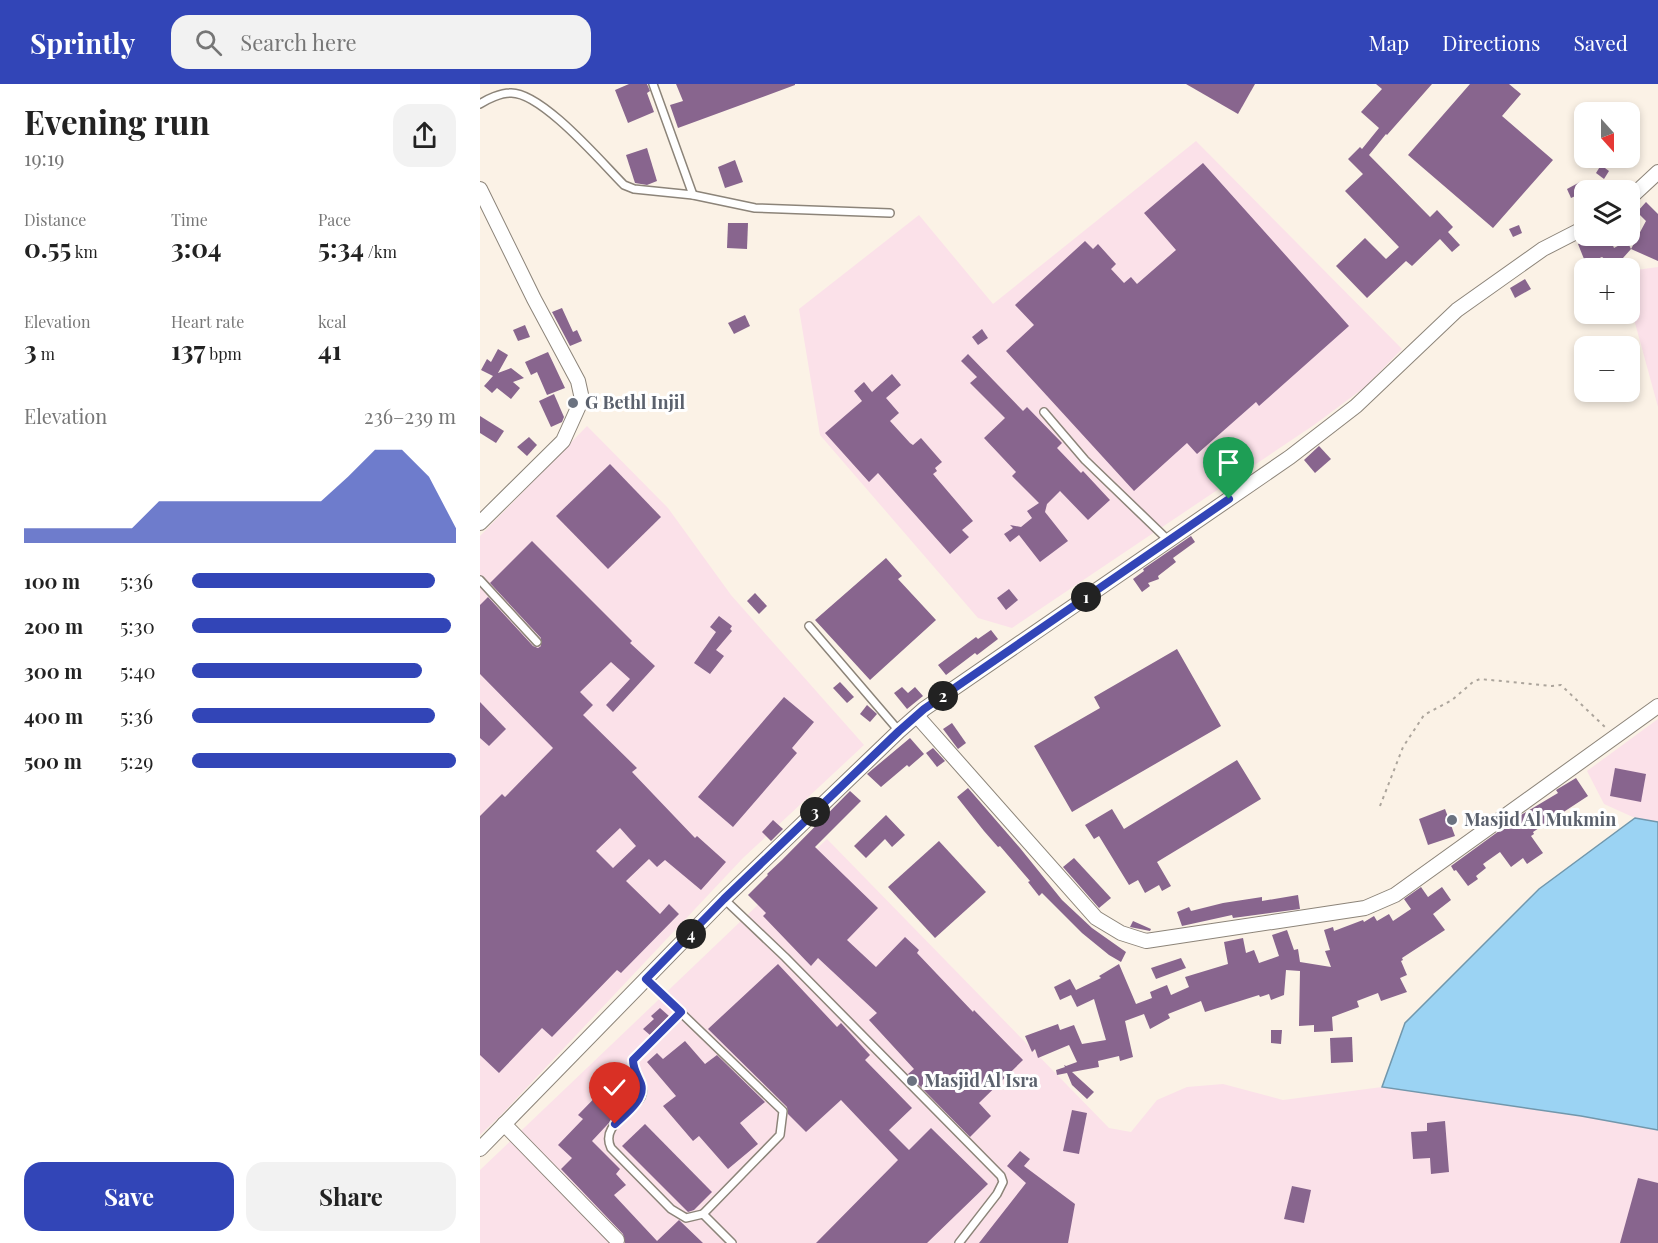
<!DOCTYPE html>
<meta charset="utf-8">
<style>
:root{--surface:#fff;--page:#f2f2f2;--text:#222;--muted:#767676;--accent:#3245b7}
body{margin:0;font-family:"Playfair Display",serif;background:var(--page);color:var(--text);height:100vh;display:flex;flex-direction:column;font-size:22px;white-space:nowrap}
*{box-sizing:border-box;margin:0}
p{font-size:20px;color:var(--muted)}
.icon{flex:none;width:33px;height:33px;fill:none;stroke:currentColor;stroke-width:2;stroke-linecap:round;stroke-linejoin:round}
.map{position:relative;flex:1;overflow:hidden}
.side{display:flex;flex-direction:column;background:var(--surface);width:480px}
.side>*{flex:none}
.needle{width:39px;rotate:159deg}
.tools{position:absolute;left:1094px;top:18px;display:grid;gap:12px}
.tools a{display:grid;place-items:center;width:66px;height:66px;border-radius:12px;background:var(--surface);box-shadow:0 3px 9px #0003;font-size:30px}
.pin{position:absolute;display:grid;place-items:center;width:51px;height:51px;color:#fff;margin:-62px -26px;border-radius:50% 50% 50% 0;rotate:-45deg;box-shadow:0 0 6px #0007}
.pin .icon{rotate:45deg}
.km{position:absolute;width:30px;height:30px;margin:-15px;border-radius:50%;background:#222;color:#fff;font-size:16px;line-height:30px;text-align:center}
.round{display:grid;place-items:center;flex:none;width:63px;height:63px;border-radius:18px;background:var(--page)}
.head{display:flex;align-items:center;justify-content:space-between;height:102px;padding:0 24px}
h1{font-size:33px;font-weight:700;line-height:45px}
.stats{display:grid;grid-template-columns:repeat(3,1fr);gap:9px;height:102px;padding:6px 24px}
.stats div{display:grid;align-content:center}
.stats b{font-size:26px;font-weight:700}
.stats small{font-size:16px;font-weight:400}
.stats p{font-size:16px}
.chart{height:168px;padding:12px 24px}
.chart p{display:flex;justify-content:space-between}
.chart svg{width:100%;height:108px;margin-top:6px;fill:var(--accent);opacity:.7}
.primary-button{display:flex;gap:12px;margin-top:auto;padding:12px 24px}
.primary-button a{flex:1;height:69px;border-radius:18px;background:var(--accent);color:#fff;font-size:24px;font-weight:700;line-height:69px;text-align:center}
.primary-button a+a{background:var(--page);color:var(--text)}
ul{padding:0 24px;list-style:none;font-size:20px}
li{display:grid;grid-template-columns:96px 72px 1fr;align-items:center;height:45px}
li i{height:15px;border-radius:8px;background:var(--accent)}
header{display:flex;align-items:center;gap:36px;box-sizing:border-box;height:84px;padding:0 30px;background:var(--accent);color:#fff}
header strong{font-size:28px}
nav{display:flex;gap:33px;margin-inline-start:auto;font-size:21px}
.search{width:420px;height:54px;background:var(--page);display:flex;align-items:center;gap:15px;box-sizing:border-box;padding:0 21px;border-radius:18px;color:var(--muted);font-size:22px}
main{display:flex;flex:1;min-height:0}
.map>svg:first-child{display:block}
</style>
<header>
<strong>Sprintly</strong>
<div class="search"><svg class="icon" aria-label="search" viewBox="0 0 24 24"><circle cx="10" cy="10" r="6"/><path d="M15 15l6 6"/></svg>Search here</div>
<nav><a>Map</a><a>Directions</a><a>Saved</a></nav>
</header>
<main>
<section class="side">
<div class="head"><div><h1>Evening run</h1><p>19:19</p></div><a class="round"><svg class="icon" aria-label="share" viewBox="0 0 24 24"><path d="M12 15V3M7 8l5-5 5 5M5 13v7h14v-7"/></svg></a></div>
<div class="stats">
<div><p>Distance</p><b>0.55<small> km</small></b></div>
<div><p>Time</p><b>3:04</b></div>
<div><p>Pace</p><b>5:34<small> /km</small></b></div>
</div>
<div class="stats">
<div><p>Elevation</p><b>3<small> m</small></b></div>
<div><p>Heart rate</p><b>137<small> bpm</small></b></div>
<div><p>kcal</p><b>41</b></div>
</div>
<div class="chart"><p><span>Elevation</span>236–239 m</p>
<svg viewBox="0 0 160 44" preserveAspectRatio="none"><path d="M0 44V38L10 38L20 38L30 38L40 38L50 27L60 27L70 27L80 27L90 27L100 27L110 27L120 17L130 6L140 6L150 17L160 38V44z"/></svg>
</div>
<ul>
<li><b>100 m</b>5:36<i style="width:92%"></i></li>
<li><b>200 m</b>5:30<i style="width:98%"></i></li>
<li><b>300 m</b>5:40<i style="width:87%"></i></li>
<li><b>400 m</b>5:36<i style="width:92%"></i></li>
<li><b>500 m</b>5:29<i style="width:100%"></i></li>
</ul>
<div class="primary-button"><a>Save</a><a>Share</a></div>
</section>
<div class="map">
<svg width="1178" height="1159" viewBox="0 0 1178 1159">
<rect width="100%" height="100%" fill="#fbf2e6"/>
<!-- industrial -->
<g fill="#fbe1e9">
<polygon points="716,57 922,265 885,303 834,341 532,544 498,534 340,351 319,225 439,131 513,220"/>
<polygon points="1178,183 1178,323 1149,217 1149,187"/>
<polygon points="107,342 188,424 251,511 384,661 263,774 20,1032 0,1051 0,452"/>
<polygon points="1178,635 1178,738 1155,734 1124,720 1107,687"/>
<polygon points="347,755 629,1044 651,1048 677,1016 707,1003 743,1000 803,1016 902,1003 1101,1032 1178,1046 1178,1159 0,1159 0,1086"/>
</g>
<!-- water -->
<polygon fill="#9bd3f3" stroke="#7197ac" stroke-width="1.5" points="1155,734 1178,738 1178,1046 1101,1032 902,1003 925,939 1059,805"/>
<!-- building -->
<g fill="#88658e" fill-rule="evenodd">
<polygon points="149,0 167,0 170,7 167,9 174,28 148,39 135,6"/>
<polygon points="196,0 315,0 315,1 198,44 190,21 203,17"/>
<polygon points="706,0 775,0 758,30"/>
<polygon points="896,0 952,0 907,51 906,50 889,71 950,133 957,126 973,143 968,148 980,161 972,168 960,155 932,182 926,177 887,214 856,182 885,154 906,175 919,163 865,107 883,90 868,75 880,63 882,65 899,44 881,28 902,5"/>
<polygon points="990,0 1029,0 1041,10 1022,32 1073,76 1013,144 928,71"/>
<polygon points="167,64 177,97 167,101 155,99 146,71"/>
<polygon points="255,76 263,98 245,104 238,83"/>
<polygon points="723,79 869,242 779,322 776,318 717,370 707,359 654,407 526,267 554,241 535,221 605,157 613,165 618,160 636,180 631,185 644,199 651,193 657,200 696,166 664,129"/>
<polygon points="1121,81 1129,87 1124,95 1116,89"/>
<polygon points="1100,98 1104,108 1091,114 1087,105"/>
<polygon points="1166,118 1178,130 1178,177 1151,165 1166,137 1157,128"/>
<polygon points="248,139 268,139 267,165 247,164"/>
<polygon points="1039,141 1042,149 1033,153 1029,145"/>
<polygon points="1118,152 1129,152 1134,164 1147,157 1151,165 1135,183 1122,173 1106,180 1098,160"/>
<polygon points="1045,195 1051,205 1035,214 1030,204"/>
<polygon points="82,224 93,248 97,246 102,257 90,262 72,228"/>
<polygon points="265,231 270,242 254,250 248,239"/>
<polygon points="45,241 50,253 38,257 33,246"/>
<polygon points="502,245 508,254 498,261 492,253"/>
<polygon points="18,265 28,271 18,289 31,284 44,294 33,298 40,304 31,315 17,304 12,309 4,302 13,292 1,286 7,275 11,278"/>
<polygon points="68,268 85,304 67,311 57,288 51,291 45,278"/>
<polygon points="488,270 543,327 547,323 582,359 577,364 601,389 603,387 630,416 608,436 580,407 567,420 565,428 588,457 560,478 539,451 530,458 524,450 533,444 530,441 541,443 552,434 547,427 559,419 532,392 536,388 504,354 525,334 490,299 497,293 481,277"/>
<polygon points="412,290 421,301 406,314 419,329 410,337 430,359 433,361 441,354 462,378 455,384 457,387 453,390 493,437 482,446 489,453 470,470 398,389 389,398 345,349 382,317 374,307 384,298 392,308"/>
<polygon points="74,310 84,333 82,338 71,343 59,317"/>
<polygon points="0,332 24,347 16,359 0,349"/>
<polygon points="49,353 57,361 47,372 37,363"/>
<polygon points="839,362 851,375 835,389 824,376"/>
<polygon points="130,380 181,433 128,485 76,432"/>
<polygon points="711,452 715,458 693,474 696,478 678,492 679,495 668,499 670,502 662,508 653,495 664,487 663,485"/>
<path d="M52,457L152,557L150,559L175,582L133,628L126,621L150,595L131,578L100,608L113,621L103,631L157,684L152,688L215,754L217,752L246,778L221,806L185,776L177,783L169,775L146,797L180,830L189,820L199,830L141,889L137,886L72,953L62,944L19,989L0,971V732L22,710L25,713L73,664L0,590V521L8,513L53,562L58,564L61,562V554L10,499ZM140,744L156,762L133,784L116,767Z"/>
<polygon points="406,474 422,492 418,495 456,536 390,596 335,536"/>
<polygon points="529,505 538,516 526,526 517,514"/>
<polygon points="275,509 287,522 279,530 267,517"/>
<polygon points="239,532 252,542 250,545 252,547 236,566 244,572 230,590 214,579 236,548 230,543"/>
<polygon points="511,546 518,555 497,571 495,569 466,591 458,581 496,553 498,555"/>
<polygon points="697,565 741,642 592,728 554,662 620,624 614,613"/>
<polygon points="360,598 374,613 367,619 353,604"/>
<polygon points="422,603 428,609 435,603 443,612 427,625 414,609"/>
<polygon points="304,613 334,638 312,664 317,669 253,743 218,713"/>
<polygon points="0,618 26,645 9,662 0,654"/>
<polygon points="387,621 397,630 390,638 380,630"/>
<polygon points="472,639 486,659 478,665 463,645"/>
<polygon points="430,654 444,670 429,683 427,681 401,703 387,690"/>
<polygon points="453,664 465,677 457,683 446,669"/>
<polygon points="757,676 781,715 677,778 691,802 682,807 679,801 665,809 658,796 649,801 619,752 614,755 605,741 632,725 644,745"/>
<polygon points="1135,684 1166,690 1161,718 1130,712"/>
<polygon points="1096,694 1108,712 1053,748 1054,750 1051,752 1063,769 1047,780 1043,774 1031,783 1020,768 1003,780 1006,784 996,792 998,795 988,802 976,786 974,787 971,782 1041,731 1078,709 1076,706"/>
<polygon points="488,704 540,764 582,816 612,844 646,868 641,878 629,871 602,849 562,809 559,812 548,798 550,797 520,762 518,763 504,747 477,713"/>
<polygon points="370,707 381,717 335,763 398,824 367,856 396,883 425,853 439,866 437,869 493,928 494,926 543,976 499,1019 511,1032 490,1053 428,990 434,985 389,936 397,929 338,874 331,882 283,832 286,829 268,811 288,791 287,790 302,776"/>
<polygon points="965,725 975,752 948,761 939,735"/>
<polygon points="406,731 425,751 412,763 405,755 386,774 374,762"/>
<polygon points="293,736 303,745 291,757 282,748"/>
<polygon points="459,757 506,808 455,854 408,803"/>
<polygon points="594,774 631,814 619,824 583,783"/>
<polygon points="941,803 948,813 962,803 971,816 953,830 965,846 922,874 923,876 921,877 927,891 920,894 927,908 901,917 898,909 877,917 879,923 852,933 853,947 834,948 834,941 819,942 820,887 806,886 804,911 791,916 789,910 780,913 779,911 725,928 721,917 688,930 690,934 670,945 664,930 645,937 653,973 640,977 639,972 618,977 619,983 592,988 614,1008 607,1015 592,1001 587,989 577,991 576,986 585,983 584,981 586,982 597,978 589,961 558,974 555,965 552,968 545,952 578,940 580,946 594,941 602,960 626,956 614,915 597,923 591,911 580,916 574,903 590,895 596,906 621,894 619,892 639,880 656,920 672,914 670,908 687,901 691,911 709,903 705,893 748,880 744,858 763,854 766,869 774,866 779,879 799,872 792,851 807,846 814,866 818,865 820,878 851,883 845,867 850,866 844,846 853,843 854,847 883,836 884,838 894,832 897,837 909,830 913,837 931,825 924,815"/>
<polygon points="818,811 820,825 753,834 752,831 702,842 697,828 709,823 711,827 743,819 782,813 782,817"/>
<polygon points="653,837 671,845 670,847 650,843"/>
<polygon points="701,874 706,884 676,895 671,884"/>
<polygon points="298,880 357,943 361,939 390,971 385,976 432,1024 409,1046 429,1066 451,1044 508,1100 447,1159 336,1159 418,1076 361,1016 326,1048 308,1030 307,1023 228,945"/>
<polygon points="180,924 189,932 170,951 163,945 174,935 171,932"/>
<polygon points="791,946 802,946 801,960 791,959"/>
<polygon points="872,953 873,978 851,979 850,954"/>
<polygon points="205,957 225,980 237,971 285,1018 260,1039 278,1060 248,1085 219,1052 213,1057 183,1022 196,1012 167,978 177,969 183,975"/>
<polygon points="136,992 155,1011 112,1057 140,1085 136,1090 146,1101 134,1111 177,1157 199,1136 223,1159 145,1159 143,1150 81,1085 92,1074 78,1061 103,1035 98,1031"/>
<polygon points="592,1026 607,1029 599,1070 583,1067"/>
<polygon points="965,1037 969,1088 951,1090 950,1074 933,1075 931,1048 947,1047 947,1039"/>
<polygon points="165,1040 232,1108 214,1126 208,1128 142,1062"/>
<polygon points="540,1067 550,1075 544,1082 595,1120 588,1159 499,1159 546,1099 527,1082"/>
<polygon points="1158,1094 1178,1099 1178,1159 1140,1159"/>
<polygon points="812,1102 831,1106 824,1139 804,1135"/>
</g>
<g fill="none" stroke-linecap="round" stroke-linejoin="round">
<defs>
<g id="lane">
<polyline points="173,0 213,111"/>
<path d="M0,20C7,15 21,9 30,9C61,7 122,79 144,101L154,105L213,111L275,124L410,129"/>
<polyline points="564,328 605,376 688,456"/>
<polyline points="0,496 57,558"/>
<polyline points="329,542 419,647"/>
<polyline points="244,815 305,873 521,1092 523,1098 517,1110 479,1159"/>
<path d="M166,895L303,1027L300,1051L223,1130L206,1134L191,1125L131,1064C120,1041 151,1031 161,1013C167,1001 153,989 153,976L201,928"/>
<polyline points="223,1130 252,1159"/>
</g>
<g id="street">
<polyline points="0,105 54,215 98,297 102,315 83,357 0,439"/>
<polyline points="1149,115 1178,88"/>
<polyline points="437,632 616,834 641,849 666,857 885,824 915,811 1178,622"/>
<polyline points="24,1040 137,1156"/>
<polyline points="0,1065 244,815 419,647 444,625 810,373 876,322 977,226 1063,165 1104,144"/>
</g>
</defs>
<!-- lane casing -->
<use href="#lane" stroke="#8c8479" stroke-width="10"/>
<!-- street casing -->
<use href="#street" stroke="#8c8479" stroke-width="16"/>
<!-- path -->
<polyline stroke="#aca59c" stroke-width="2" stroke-dasharray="3 4.5" stroke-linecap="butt" points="900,722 923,663 944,631 972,616 993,598 1000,595 1072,602 1081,601 1126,644"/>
<!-- lane -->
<use href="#lane" stroke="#fff" stroke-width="7"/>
<!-- street -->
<use href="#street" stroke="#fff" stroke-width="14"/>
</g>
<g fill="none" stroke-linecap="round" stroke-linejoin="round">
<defs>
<path id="route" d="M135,1040C145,1030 166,1015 161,1000C158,992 153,985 153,976L201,928L166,895L244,815L419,647L444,625L749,415"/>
</defs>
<!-- route casing -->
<use href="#route" stroke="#fff" stroke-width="12"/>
<!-- route -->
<use href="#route" stroke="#3245b7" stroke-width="8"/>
</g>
<!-- markers -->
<g fill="#6b7280" stroke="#fff" stroke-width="2">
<circle cx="93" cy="319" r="6"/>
<circle cx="972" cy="736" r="6"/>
<circle cx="432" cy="997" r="6"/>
</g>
<g text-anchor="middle" stroke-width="6" stroke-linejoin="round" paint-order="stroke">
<!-- worship labels -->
<g font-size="18" font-weight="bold" fill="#5b616d" stroke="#fff" text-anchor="start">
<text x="105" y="325">G Bethl Injil</text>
<text x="984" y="742">Masjid Al Mukmin</text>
<text x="444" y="1003">Masjid Al Isra</text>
</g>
</g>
</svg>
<div class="tools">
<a><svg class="needle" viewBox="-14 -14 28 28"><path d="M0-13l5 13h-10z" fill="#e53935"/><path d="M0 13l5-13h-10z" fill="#767676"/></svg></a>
<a><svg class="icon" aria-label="layers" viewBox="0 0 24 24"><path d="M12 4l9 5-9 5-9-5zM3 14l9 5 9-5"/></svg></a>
<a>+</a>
<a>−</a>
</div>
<div class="pin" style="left:749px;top:415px;background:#1e9e55"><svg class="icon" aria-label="arrive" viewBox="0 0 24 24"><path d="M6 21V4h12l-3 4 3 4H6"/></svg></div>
<div class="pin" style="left:135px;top:1040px;background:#d93025"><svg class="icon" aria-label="check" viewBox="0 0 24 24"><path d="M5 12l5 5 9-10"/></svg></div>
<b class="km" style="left:606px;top:513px">1</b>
<b class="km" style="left:463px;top:612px">2</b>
<b class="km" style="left:335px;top:728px">3</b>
<b class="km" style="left:211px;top:850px">4</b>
</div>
</main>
